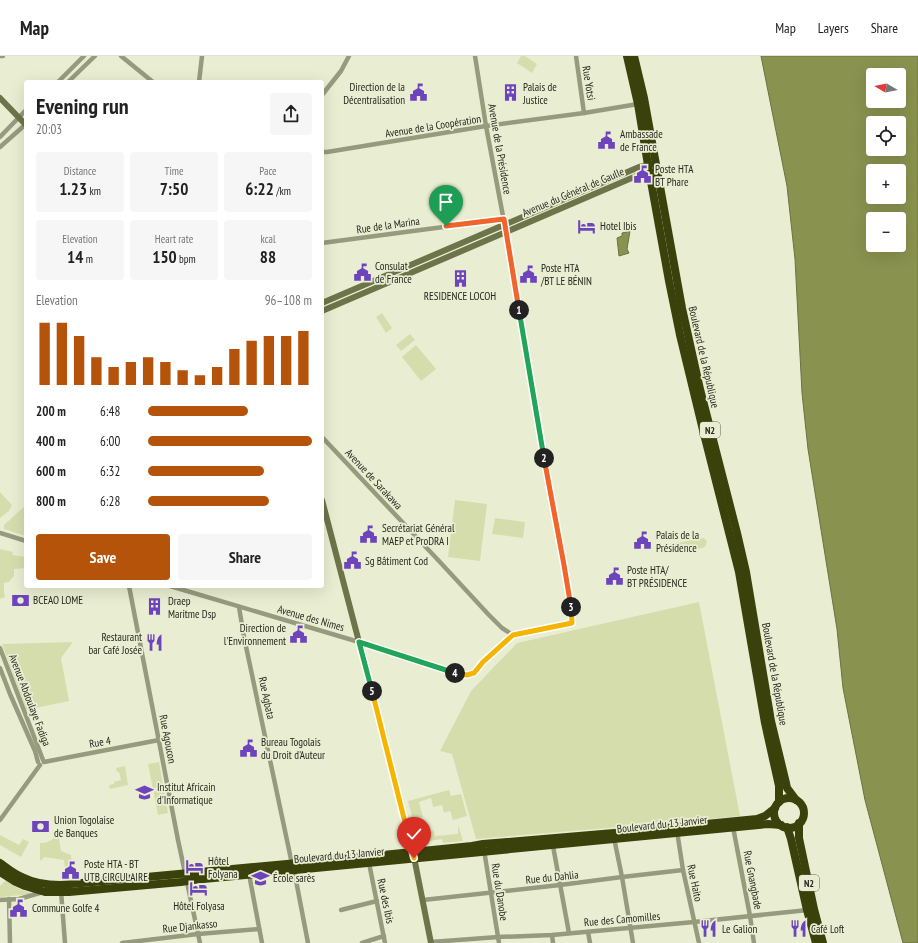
<!DOCTYPE html>
<meta charset="utf-8">
<style>
:root{--surface:#fff;--page:#f6f6f6;--text:#222;--muted:#767676;--line:#e0e0e0;--accent:#b45309}
body{margin:0;font-family:"PT Sans Narrow",sans-serif;background:var(--page);color:var(--text);height:100vh;display:flex;flex-direction:column;font-size:15px;white-space:nowrap}
*{box-sizing:border-box;margin:0}
p{font-size:13px;color:var(--muted)}
.icon{flex:none;width:22px;height:22px;fill:none;stroke:currentColor;stroke-width:2;stroke-linecap:round;stroke-linejoin:round}
.map{position:relative;flex:1;overflow:hidden}
.panel{position:absolute;left:24px;top:24px;width:300px;height:508px;display:flex;flex-direction:column;background:var(--surface);border-radius:4px;box-shadow:0 4px 16px #0002}
.panel>*{flex:none}
.needle{width:26px;rotate:280deg}
.buttons{position:absolute;left:866px;top:12px;display:grid;gap:8px}
.buttons a{display:grid;place-items:center;width:40px;height:40px;border-radius:4px;background:var(--surface);box-shadow:0 4px 16px #0002;font-size:20px}
.pin{position:absolute;display:grid;place-items:center;width:34px;height:34px;color:#fff;margin:-41px -17px;border-radius:50% 50% 50% 0;rotate:-45deg;box-shadow:0 0 4px #0007}
.pin .icon{rotate:45deg}
.km{position:absolute;width:20px;height:20px;margin:-10px;border-radius:50%;background:#222;color:#fff;font-size:11px;line-height:20px;text-align:center}
.round{display:grid;place-items:center;flex:none;width:42px;height:42px;border-radius:4px;background:var(--page)}
.summary{display:flex;align-items:center;justify-content:space-between;height:68px;padding:0 12px}
h1{font-size:22px;font-weight:700;line-height:30px}
.metrics{display:grid;grid-template-columns:repeat(3,1fr);gap:6px;height:68px;padding:4px 12px}
.metrics div{display:grid;align-content:center;border-radius:4px;background:var(--page);text-align:center}
.metrics b{font-size:17px;font-weight:700}
.metrics small{font-size:11px;font-weight:400}
.metrics p{font-size:11px}
.chart{height:112px;padding:8px 12px}
.chart p{display:flex;justify-content:space-between}
.chart svg{width:100%;height:72px;margin-top:4px;stroke:var(--accent);stroke-width:6}
.button{display:flex;gap:8px;margin-top:auto;padding:8px 12px}
.button a{flex:1;height:46px;border-radius:4px;background:var(--accent);color:#fff;font-size:16px;font-weight:700;line-height:46px;text-align:center}
.button a+a{background:var(--page);color:var(--text)}
ul{padding:0 12px;list-style:none;font-size:13px}
li{display:grid;grid-template-columns:64px 48px 1fr;align-items:center;height:30px}
li i{height:10px;border-radius:5px;background:var(--accent)}
header{display:flex;align-items:center;gap:24px;box-sizing:border-box;height:56px;padding:0 20px;background:var(--surface);border-bottom:1px solid var(--line)}
header strong{font-size:19px}
nav{display:flex;gap:22px;margin-inline-start:auto;font-size:14px}
.map>svg:first-child{display:block}
</style>
<header>
<strong>Map</strong>
<nav><a>Map</a><a>Layers</a><a>Share</a></nav>
</header>
<div class="map">
<svg width="918" height="887" viewBox="0 0 918 887">
<rect width="100%" height="100%" fill="#e9eed2"/>
<!-- green -->
<g fill="#d6ddad">
<polygon points="521,0 525,0 537,8 532,17 517,7"/>
<polygon points="382,257 392,272 386,277 376,261"/>
<polygon points="410,278 415,284 401,295 396,289"/>
<polygon points="416,289 436,313 421,325 402,301"/>
<polygon points="0,436 12,449 9,455 0,462"/>
<polygon points="455,444 487,448 480,505 448,501"/>
<polygon points="26,449 26,480 4,473 4,469"/>
<polygon points="495,462 525,466 523,482 492,478"/>
<path d="M703,482C709,484 707,489 703,492L675,497C671,497 670,495 669,492L671,488Z"/>
<polygon points="0,493 13,496 12,499 26,501 26,512 14,513 14,520 9,526 4,527 4,536 5,541 0,543"/>
<polygon points="699,546 740,760 656,768 476,783 452,698 440,695 471,635 517,587"/>
<polygon points="73,586 61,602 69,645 26,654 2,588"/>
<polygon points="159,706 168,757 158,759 148,708"/>
<polygon points="125,710 128,729 110,733 109,729 114,728 114,726 121,724 119,716 117,716 116,712"/>
<polygon points="449,734 451,740 461,738 467,760 453,764 450,755 444,757 442,749 433,751 431,742 419,746 423,761 413,764 408,745"/>
<polygon points="458,769 463,785 443,787 442,783 429,785 429,788 420,789 417,784 417,779 434,775 435,780 458,778"/>
<path d="M58,776L61,795L71,799L72,813H65L64,804L44,801L42,804L41,805L40,803V787C47,788 56,782 58,776Z"/>
<polygon points="0,779 19,789 23,783 29,786 21,801 0,789"/>
<polygon points="6,824 19,833 34,838 0,841 0,830"/>
</g>
<!-- water -->
<g fill="#8a924f" stroke="#6c7240" fill-rule="evenodd">
<path d="M761,0H918V887H903L865,744L843,632L837,573L808,393L802,337L795,203L787,130ZM873,19H899V45H873ZM873,67H899V93H873ZM873,115H899V141H873ZM873,163H899V189H873Z"/>
<polygon points="630,175 627,193 629,197 619,200 617,182 622,180 622,177"/>
</g>
<g fill="none" stroke-linecap="round" stroke-linejoin="round">
<!-- street -->
<g stroke="#969b7e" stroke-width="4.5">
<polyline points="0,0 3,0"/>
<polyline points="121,0 153,26"/>
<polyline points="576,0 584,57"/>
<polyline points="58,26 84,0"/>
<polyline points="68,26 95,0"/>
<polyline points="199,26 202,0"/>
<polyline points="322,39 341,15 349,0"/>
<polyline points="0,81 26,54"/>
<polyline points="0,91 26,68"/>
<polyline points="322,96 327,96 486,70 584,57 638,48"/>
<polyline points="322,187 504,163"/>
<polyline points="322,381 439,505 488,558 502,572 513,579"/>
<polyline points="0,477 26,485"/>
<polyline points="129,530 178,784 200,887"/>
<polyline points="170,530 359,586 416,605 464,619 470,619 474,617 483,606 513,579 572,567 570,544 564,509 551,440 506,176 486,70 475,0"/>
<polyline points="239,551 244,581 292,808"/>
<polyline points="0,592 43,704"/>
<polyline points="0,612 10,638 35,695 38,706"/>
<polyline points="44,706 159,684"/>
<polyline points="0,764 40,709"/>
<polyline points="733,771 750,860 754,887"/>
<polyline points="677,775 683,814 699,887"/>
<polyline points="614,782 622,821 633,887"/>
<polyline points="553,790 569,877"/>
<polyline points="484,794 499,887"/>
<polyline points="369,807 385,887"/>
<polyline points="294,814 308,887"/>
<polyline points="249,818 262,887"/>
<polyline points="61,835 65,887"/>
<polyline points="9,843 10,887"/>
<polyline points="0,844 19,843 43,836"/>
<polyline points="423,844 560,829 622,821 683,814"/>
<polyline points="341,854 377,845"/>
<polyline points="588,876 590,887"/>
<polyline points="552,879 553,887"/>
<polyline points="431,886 498,881 552,879 694,866 808,854"/>
<polyline points="122,887 198,878 259,873"/>
<polyline points="362,887 384,880"/>
</g>
<!-- secondary -->
<g stroke="#6e7449" stroke-width="6">
<polyline points="0,42 26,69"/>
<polyline points="322,247 639,111 652,108"/>
<polyline points="322,255 641,118 652,116"/>
<polyline points="322,444 359,586 413,796 431,887"/>
</g>
<!-- highway -->
<g stroke="#3b410b" stroke-width="8">
<polyline points="627,0 638,48 648,109 669,225 680,279 703,374 739,516 765,667 779,730 779,746"/>
<polyline points="634,0 644,42 682,252 700,333 737,477 746,516 771,665 786,727 787,732 796,744"/>
<circle cx="789" cy="757" r="15"/>
<polyline points="799,767 799,782 814,853 823,887"/>
<polyline points="787,771 791,783 807,854 816,887"/>
<path d="M0,807C7,812 14,818 22,821C34,827 47,829 60,829L363,801L472,790L483,788L614,777L757,763L765,760L775,752"/>
<polyline points="0,816 14,825 25,830 45,836 69,836 181,826 193,824 768,768 781,769"/>
</g>
</g>
<g fill="none" stroke-linecap="round" stroke-linejoin="round">
<defs>
<polyline id="split-1" points="446,170 504,163 519,254"/>
<polyline id="split-2" points="519,254 544,402"/>
<polyline id="split-3" points="544,402 564,509 571,551"/>
<polyline id="split-4" points="455,617 467,619 474,617 483,606 513,579 572,567 571,551"/>
<polyline id="split-5" points="372,635 359,586 455,617"/>
<polyline id="split-6" points="372,635 414,802"/>
</defs>
<!-- split-1 casing -->
<use href="#split-1" stroke="#fff" stroke-width="8"/>
<!-- split-2 casing -->
<use href="#split-2" stroke="#fff" stroke-width="8"/>
<!-- split-3 casing -->
<use href="#split-3" stroke="#fff" stroke-width="8"/>
<!-- split-4 casing -->
<use href="#split-4" stroke="#fff" stroke-width="8"/>
<!-- split-5 casing -->
<use href="#split-5" stroke="#fff" stroke-width="8"/>
<!-- split-6 casing -->
<use href="#split-6" stroke="#fff" stroke-width="8"/>
<!-- split-1 -->
<use href="#split-1" stroke="#f0652b" stroke-width="5"/>
<!-- split-2 -->
<use href="#split-2" stroke="#22a559" stroke-width="5"/>
<!-- split-3 -->
<use href="#split-3" stroke="#f0652b" stroke-width="5"/>
<!-- split-4 -->
<use href="#split-4" stroke="#f5b400" stroke-width="5"/>
<!-- split-5 -->
<use href="#split-5" stroke="#22a559" stroke-width="5"/>
<!-- split-6 -->
<use href="#split-6" stroke="#f5b400" stroke-width="5"/>
</g>
<!-- icons -->
<defs>
<symbol id="civic-bare" viewBox="-9 -9 18 18"><path d="M-.6-6.5H3V-4.5H.6V-3L4-1V1h2V6H-6V1h2V-1L-.6-3ZM-1.2 2.5V6h2.4V2.5Z" fill="#6e44bc" stroke="#e9eed2" stroke-width="2.5" paint-order="stroke"/></symbol>
<symbol id="building-bare" viewBox="-9 -9 18 18"><path d="M-4-6H4V6H1V3H-1V6H-4ZM-2.5-4.3h1.7v1.8h-1.7ZM.8-4.3h1.7v1.8H.8ZM-2.5-1h1.7V.8h-1.7ZM.8-1h1.7V.8H.8Z" fill="#6e44bc" stroke="#e9eed2" stroke-width="2.5" paint-order="stroke"/></symbol>
<symbol id="hotel-bare" viewBox="-9 -9 18 18"><path d="M-6-4.5h1.5V1H6V5H4.5V3h-9V5H-6ZM-4 0a1.8 1.8 0 1 1 3.6 0ZM.5 0V-2.5h3Q6-2.5 6 0Z" fill="#6e44bc" stroke="#e9eed2" stroke-width="2.5" paint-order="stroke"/></symbol>
<symbol id="bank-bare" viewBox="-9 -9 18 18"><path d="M-6-4H6V4H-6ZM0-2.3a2.3 2.3 0 1 0 0 4.6a2.3 2.3 0 1 0 0-4.6Z" fill="#6e44bc" stroke="#e9eed2" stroke-width="2.5" paint-order="stroke"/></symbol>
<symbol id="restaurant-bare" viewBox="-9 -9 18 18"><path d="M-5-6h1v4h1v-4h1v4h1v-4h1v5L-1.5 .5V6h-2V.5L-5-1ZM5-6V6H3V1.5H1.5Q1.5-4 5-6Z" fill="#6e44bc" stroke="#e9eed2" stroke-width="2.5" paint-order="stroke"/></symbol>
<symbol id="university-bare" viewBox="-9 -9 18 18"><path d="M0-5L7-2L0 1L-7-2ZM-4 1L0 2.5L4 1V4Q0 6-4 4Z" fill="#6e44bc" stroke="#e9eed2" stroke-width="2.5" paint-order="stroke"/></symbol>
<symbol id="school-bare" viewBox="-9 -9 18 18"><path d="M0-5L7-2L0 1L-7-2ZM-4 1L0 2.5L4 1V4Q0 6-4 4Z" fill="#6e44bc" stroke="#e9eed2" stroke-width="2.5" paint-order="stroke"/></symbol>
</defs>
<g fill-rule="evenodd">
<use href="#civic-bare" x="406" y="24" width="25" height="25"/>
<use href="#building-bare" x="498" y="24" width="25" height="25"/>
<use href="#civic-bare" x="594" y="72" width="25" height="25"/>
<use href="#civic-bare" x="630" y="106" width="25" height="25"/>
<use href="#hotel-bare" x="574" y="158" width="25" height="25"/>
<use href="#civic-bare" x="350" y="204" width="25" height="25"/>
<use href="#civic-bare" x="516" y="206" width="25" height="25"/>
<use href="#building-bare" x="448" y="210" width="25" height="25"/>
<use href="#civic-bare" x="356" y="466" width="25" height="25"/>
<use href="#civic-bare" x="630" y="472" width="25" height="25"/>
<use href="#civic-bare" x="340" y="492" width="25" height="25"/>
<use href="#civic-bare" x="602" y="508" width="25" height="25"/>
<use href="#bank-bare" x="8" y="532" width="25" height="25"/>
<use href="#building-bare" x="142" y="538" width="25" height="25"/>
<use href="#civic-bare" x="286" y="566" width="25" height="25"/>
<use href="#restaurant-bare" x="142" y="574" width="25" height="25"/>
<use href="#civic-bare" x="236" y="680" width="25" height="25"/>
<use href="#university-bare" x="132" y="724" width="25" height="25"/>
<use href="#bank-bare" x="28" y="758" width="25" height="25"/>
<use href="#hotel-bare" x="182" y="798" width="25" height="25"/>
<use href="#civic-bare" x="58" y="802" width="25" height="25"/>
<use href="#school-bare" x="248" y="810" width="25" height="25"/>
<use href="#hotel-bare" x="186" y="820" width="25" height="25"/>
<use href="#civic-bare" x="6" y="840" width="25" height="25"/>
<use href="#restaurant-bare" x="696" y="860" width="25" height="25"/>
<use href="#restaurant-bare" x="786" y="860" width="25" height="25"/>
</g>
<g text-anchor="middle" stroke-width="3.5" stroke-linejoin="round" paint-order="stroke">
<!-- shield labels -->
<g fill="#e9eed2" stroke="#616354" stroke-width="1">
<rect x="700" y="366" width="20" height="16" rx="3"/>
<rect x="799" y="819" width="20" height="16" rx="3"/>
</g>
<g font-size="10" font-weight="bold" fill="#27281e">
<text x="710" y="378">N2</text>
<text x="809" y="831">N2</text>
</g>
<!-- street labels -->
<g font-size="11" fill="#27281e" stroke="#e9eed2">
<text transform="translate(589 27) rotate(81)" y="4">Rue Yotsi</text>
<text transform="translate(433 70) rotate(-9)" y="4">Avenue de la Coopération</text>
<text transform="translate(500 93) rotate(80)" y="4">Avenue de la Présidence</text>
<text transform="translate(573 136) rotate(-23)" y="4">Avenue du Général de Gaulle</text>
<text transform="translate(388 169) rotate(-8)" y="4">Rue de la Marina</text>
<text transform="translate(704 301) rotate(77)" y="4">Boulevard de la République</text>
<text transform="translate(374 423) rotate(47)" y="4">Avenue de Sarakawa</text>
<text transform="translate(311 562) rotate(16)" y="4">Avenue des Nimes</text>
<text transform="translate(775 618) rotate(80)" y="4">Boulevard de la République</text>
<text transform="translate(267 642) rotate(78)" y="4">Rue Agbata</text>
<text transform="translate(30 644) rotate(69)" y="4">Avenue Abdoulaye Fadiga</text>
<text transform="translate(168 683) rotate(79)" y="4">Rue Agoucon</text>
<text transform="translate(100 686) rotate(-10)" y="4">Rue 4</text>
<text transform="translate(662 768) rotate(-6)" y="4">Boulevard du 13 Janvier</text>
<text transform="translate(339 799) rotate(-5)" y="4">Boulevard du 13 Janvier</text>
<text transform="translate(552 821) rotate(-6)" y="4">Rue du Dahlia</text>
<text transform="translate(753 824) rotate(79)" y="4">Rue Gnangbade</text>
<text transform="translate(695 827) rotate(78)" y="4">Rue Haito</text>
<text transform="translate(500 836) rotate(81)" y="4">Rue du Danobe</text>
<text transform="translate(386 845) rotate(78)" y="4">Rue des Ibis</text>
<text transform="translate(622 863) rotate(-5)" y="4">Rue des Camomilles</text>
<text transform="translate(190 870) rotate(-6)" y="4">Rue Djankasso</text>
</g>
<!-- poi labels -->
<g font-size="11" fill="#27281e" stroke="#e9eed2" text-anchor="start">
<text x="405" y="35" text-anchor="end">Direction de la<tspan x="405" dy="13">Décentralisation</tspan></text>
<text x="523" y="35">Palais de<tspan x="523" dy="13">Justice</tspan></text>
<text x="620" y="82">Ambassade<tspan x="620" dy="13">de France</tspan></text>
<text x="655" y="117">Poste HTA<tspan x="655" dy="13">BT Phare</tspan></text>
<text x="600" y="174">Hotel Ibis</text>
<text x="375" y="214">Consulat<tspan x="375" dy="13">de France</tspan></text>
<text x="541" y="216">Poste HTA<tspan x="541" dy="13">/BT LE BÉNIN</tspan></text>
<text x="460" y="244" text-anchor="middle">RESIDENCE LOCOH</text>
<text x="382" y="476">Secrétariat Général<tspan x="382" dy="13">MAEP et ProDRA I</tspan></text>
<text x="656" y="483">Palais de la<tspan x="656" dy="13">Présidence</tspan></text>
<text x="365" y="509">Sg Bâtiment Cod</text>
<text x="627" y="518">Poste HTA/<tspan x="627" dy="13">BT PRÉSIDENCE</tspan></text>
<text x="33" y="548">BCEAO LOME</text>
<text x="168" y="549">Draep<tspan x="168" dy="13">Maritme Dsp</tspan></text>
<text x="286" y="576" text-anchor="end">Direction de<tspan x="286" dy="13">l'Environnement</tspan></text>
<text x="142" y="585" text-anchor="end">Restaurant<tspan x="142" dy="13">bar Café Josée</tspan></text>
<text x="261" y="690">Bureau Togolais<tspan x="261" dy="13">du Droit d'Auteur</tspan></text>
<text x="157" y="735">Institut Africain<tspan x="157" dy="13">d'Informatique</tspan></text>
<text x="54" y="768">Union Togolaise<tspan x="54" dy="13">de Banques</tspan></text>
<text x="208" y="809">Hôtel<tspan x="208" dy="13">Folyana</tspan></text>
<text x="84" y="812">Poste HTA - BT<tspan x="84" dy="13">UTB CIRCULAIRE</tspan></text>
<text x="273" y="826">École sarès</text>
<text x="199" y="854" text-anchor="middle">Hôtel Folyasa</text>
<text x="32" y="856">Commune Golfe 4</text>
<text x="722" y="877">Le Galion</text>
<text x="811" y="877">Café Loft</text>
</g>
</g>
</svg>
<div class="buttons">
<a><svg class="needle" viewBox="-14 -14 28 28"><path d="M0-13l5 13h-10z" fill="#e53935"/><path d="M0 13l5-13h-10z" fill="#767676"/></svg></a>
<a><svg class="icon" aria-label="locate" viewBox="0 0 24 24"><circle cx="12" cy="12" r="6"/><path d="M12 2v4M12 18v4M2 12h4M18 12h4"/></svg></a>
<a>+</a>
<a>−</a>
</div>
<div class="pin" style="left:446px;top:170px;background:#1e9e55"><svg class="icon" aria-label="arrive" viewBox="0 0 24 24"><path d="M6 21V4h12l-3 4 3 4H6"/></svg></div>
<div class="pin" style="left:414px;top:802px;background:#d93025"><svg class="icon" aria-label="check" viewBox="0 0 24 24"><path d="M5 12l5 5 9-10"/></svg></div>
<b class="km" style="left:519px;top:254px">1</b>
<b class="km" style="left:544px;top:402px">2</b>
<b class="km" style="left:571px;top:551px">3</b>
<b class="km" style="left:455px;top:617px">4</b>
<b class="km" style="left:372px;top:635px">5</b>
<section class="panel">
<div class="summary"><div><h1>Evening run</h1><p>20:03</p></div><a class="round"><svg class="icon" aria-label="share" viewBox="0 0 24 24"><path d="M12 15V3M7 8l5-5 5 5M5 13v7h14v-7"/></svg></a></div>
<div class="metrics">
<div><p>Distance</p><b>1.23<small> km</small></b></div>
<div><p>Time</p><b>7:50</b></div>
<div><p>Pace</p><b>6:22<small> /km</small></b></div>
</div>
<div class="metrics">
<div><p>Elevation</p><b>14<small> m</small></b></div>
<div><p>Heart rate</p><b>150<small> bpm</small></b></div>
<div><p>kcal</p><b>88</b></div>
</div>
<div class="chart"><p><span>Elevation</span>96–108 m</p>
<svg viewBox="0 0 160 44" preserveAspectRatio="none"><path d="M5 44V6M15 44V6M25 44V14M35 44V27M45 44V33M55 44V30M65 44V27M75 44V30M85 44V35M95 44V38M105 44V33M115 44V22M125 44V17M135 44V14M145 44V14M155 44V11"/></svg>
</div>
<ul>
<li><b>200 m</b>6:48<i style="width:61%"></i></li>
<li><b>400 m</b>6:00<i style="width:100%"></i></li>
<li><b>600 m</b>6:32<i style="width:71%"></i></li>
<li><b>800 m</b>6:28<i style="width:74%"></i></li>
</ul>
<div class="button"><a>Save</a><a>Share</a></div>
</section>
</div>
